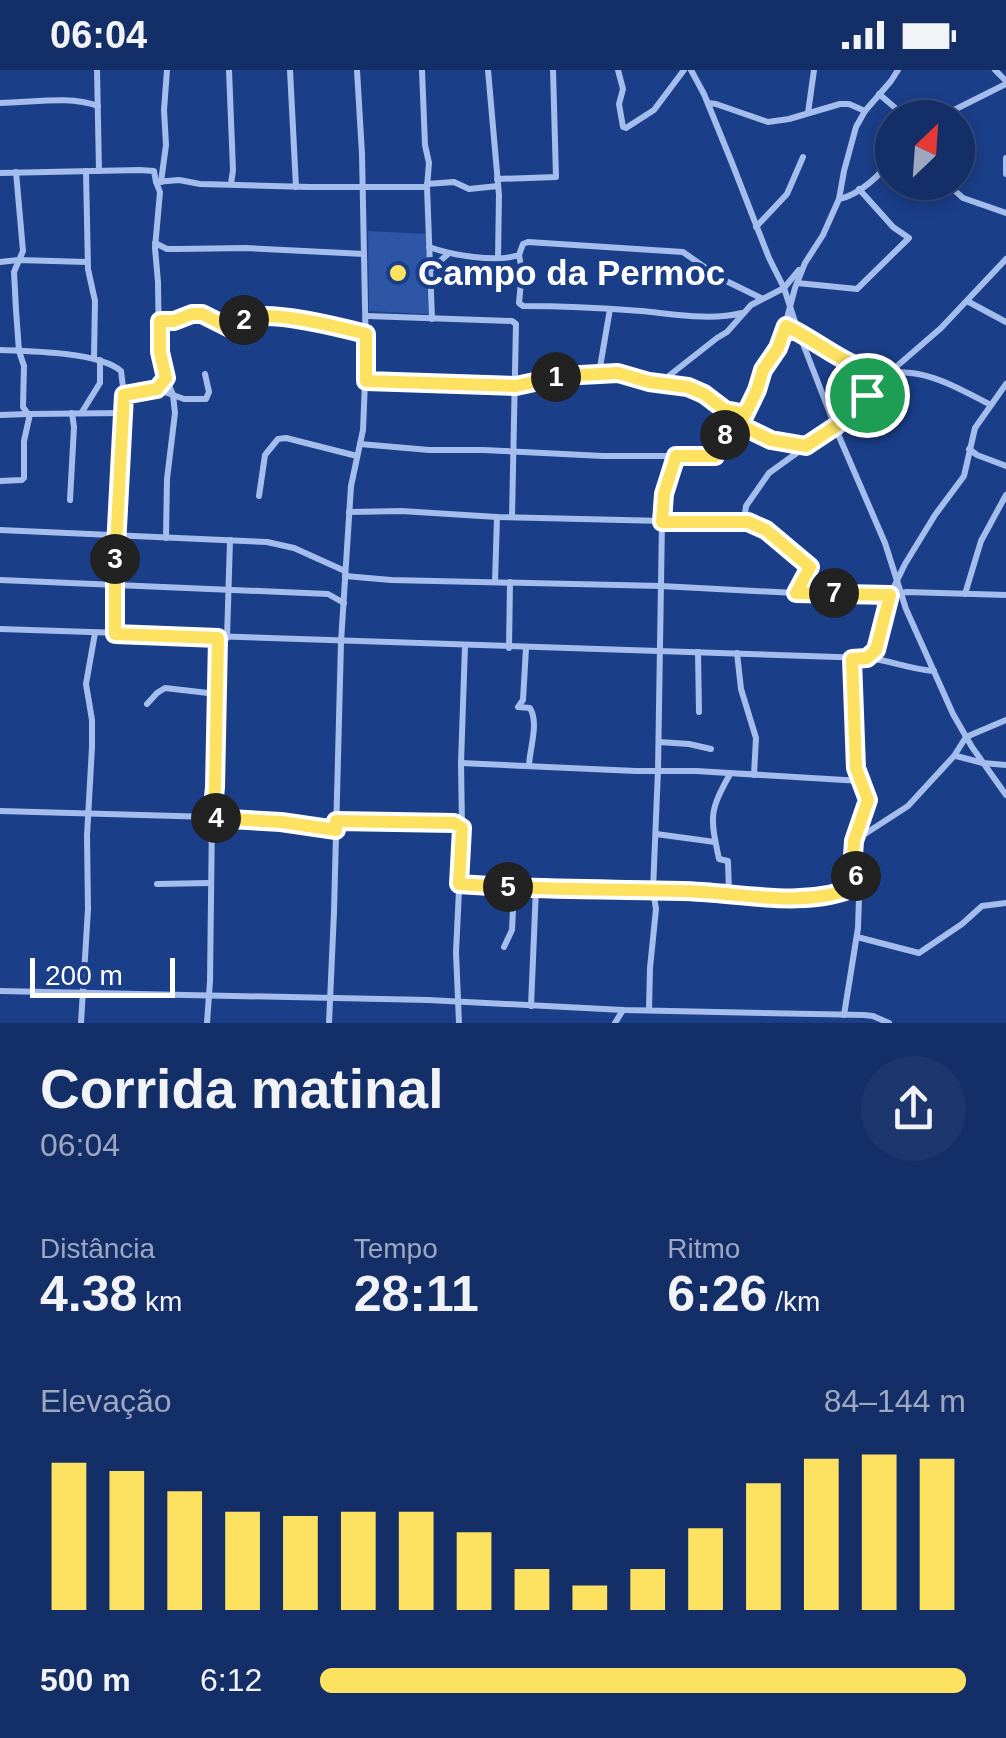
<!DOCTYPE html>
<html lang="pt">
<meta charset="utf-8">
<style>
:root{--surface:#142e67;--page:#1d366d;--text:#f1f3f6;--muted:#9da8c0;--line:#334a7b;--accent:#fde261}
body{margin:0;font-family:Helvetica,sans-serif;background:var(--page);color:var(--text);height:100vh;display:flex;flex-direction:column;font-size:38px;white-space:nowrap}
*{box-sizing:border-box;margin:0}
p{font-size:32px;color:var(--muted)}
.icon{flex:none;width:55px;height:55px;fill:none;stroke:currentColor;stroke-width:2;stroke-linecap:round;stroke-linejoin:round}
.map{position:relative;height:953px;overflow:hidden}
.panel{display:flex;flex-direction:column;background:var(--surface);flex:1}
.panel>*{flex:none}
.needle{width:65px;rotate:25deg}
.buttons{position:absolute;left:875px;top:30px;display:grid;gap:20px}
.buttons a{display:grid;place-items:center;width:100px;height:100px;border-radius:50%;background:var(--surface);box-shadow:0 5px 15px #0003,0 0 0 2px var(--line);font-size:50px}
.scale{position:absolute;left:30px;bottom:25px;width:145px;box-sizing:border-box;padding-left:10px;border:5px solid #fff;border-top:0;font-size:28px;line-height:35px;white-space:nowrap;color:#fff;-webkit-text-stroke:8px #1b3e89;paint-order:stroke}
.pin{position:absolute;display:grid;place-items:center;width:85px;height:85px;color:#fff;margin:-42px;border:5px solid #fff;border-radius:50%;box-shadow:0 2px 10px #0007}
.km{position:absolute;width:50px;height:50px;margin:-25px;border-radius:50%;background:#222;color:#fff;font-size:28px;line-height:50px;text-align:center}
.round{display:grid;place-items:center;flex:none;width:105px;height:105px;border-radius:52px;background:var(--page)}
.head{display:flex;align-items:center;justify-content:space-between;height:170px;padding:0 40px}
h1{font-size:55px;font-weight:800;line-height:75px}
.stats{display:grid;grid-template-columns:repeat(3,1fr);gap:15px;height:170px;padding:10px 40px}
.stats div{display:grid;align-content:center}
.stats b{font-size:50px;font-weight:800}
.stats small{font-size:28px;font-weight:400}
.stats p{font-size:28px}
.chart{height:280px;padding:20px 40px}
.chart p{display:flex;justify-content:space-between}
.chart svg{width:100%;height:180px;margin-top:10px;stroke:var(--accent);stroke-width:6}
ul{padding:0 40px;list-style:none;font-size:32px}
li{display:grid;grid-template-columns:160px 120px 1fr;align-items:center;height:75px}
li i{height:25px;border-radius:12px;background:var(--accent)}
.status{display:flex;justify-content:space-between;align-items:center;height:70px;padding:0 50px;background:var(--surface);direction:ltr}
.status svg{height:28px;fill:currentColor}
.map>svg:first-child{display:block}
</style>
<div class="status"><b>06:04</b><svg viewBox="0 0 49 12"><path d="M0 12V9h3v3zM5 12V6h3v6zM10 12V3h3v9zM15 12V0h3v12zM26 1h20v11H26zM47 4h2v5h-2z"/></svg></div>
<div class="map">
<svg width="1006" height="953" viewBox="0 0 1006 953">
<rect width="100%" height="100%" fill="#1b3e89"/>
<!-- green -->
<polygon fill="#2e56a6" points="368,161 426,164 428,244 369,241"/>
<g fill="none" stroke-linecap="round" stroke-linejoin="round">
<!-- minor -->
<g stroke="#a4bdec" stroke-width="6">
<polyline points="97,0 99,101"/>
<polyline points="229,0 233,100 231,114"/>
<polyline points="290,0 296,117"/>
<polyline points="422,0 425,75 429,93 427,117 432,249"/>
<polyline points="488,0 499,125 498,188"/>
<polyline points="618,0 623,19 619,34 623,57 626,58 654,40 684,0"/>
<polyline points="691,0 704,24 732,93 769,188 784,218 798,261 838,364 885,473 906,539 953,644 972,677 1006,725"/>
<polyline points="995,0 1006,11"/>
<polyline points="879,24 907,48"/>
<path d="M0,33C32,33 68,25 98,36"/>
<polyline points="708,33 716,34 768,52 789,49 840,34 849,34 865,41"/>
<polyline points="808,43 814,0"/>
<polyline points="938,48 1006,14"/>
<polyline points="1006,88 1006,104"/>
<polyline points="86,101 88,199 95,231 94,288"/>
<polyline points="16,102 23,181 14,202 16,240 19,281 24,296 23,337 28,344"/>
<polyline points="0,103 140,100 154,101 156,112 179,110 200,114 309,117 427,117"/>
<polyline points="497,109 556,107 553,0"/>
<polyline points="156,112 160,122 155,178 158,212 159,283 166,308 173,325 157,319"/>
<polyline points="161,112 166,75 164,40 167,0"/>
<polyline points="945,112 963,128 1006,143"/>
<polyline points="427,114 454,112 469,119 498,116"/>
<path d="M839,129C859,125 881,105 892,88"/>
<polyline points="756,157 787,124 803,87"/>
<polyline points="155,173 167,179 177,179 246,178 364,184"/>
<path d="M429,177C451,185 496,193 519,185L523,174L528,172L683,182L720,208L761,228"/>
<path d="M519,185L522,201L519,233L523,236C562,236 602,238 641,241C673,244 711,251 742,243"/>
<polyline points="0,192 18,190 87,192"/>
<polyline points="430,200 448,184"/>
<polyline points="797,213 857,219 909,168 893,157 859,119"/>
<polyline points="967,231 1006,252"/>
<polyline points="367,246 512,251 516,254 512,447"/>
<path d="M160,251C178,252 177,247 192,244C205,241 219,253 230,258C237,254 244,249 252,247C279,242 338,257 366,264"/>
<path d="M786,256C810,267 830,286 855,295C880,304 894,300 918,304C944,309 967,323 991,335"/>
<path d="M0,280C31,281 99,282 121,301L124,325L157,319L166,308"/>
<polyline points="599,303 610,239"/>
<polyline points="365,311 516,316 561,306 612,303 649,312 661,312 717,268 727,262 751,235 784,218 799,200"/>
<polyline points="663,313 693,318 725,341 745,344"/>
<polyline points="82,342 100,313 100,290"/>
<polyline points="0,345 29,344"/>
<polyline points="740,355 771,370 805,376"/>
<polyline points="360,374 429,380 483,380 603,386 716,386 720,370 737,360 740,355 757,319 763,300 780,274 795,218 805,193 823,165 839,129 844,101 856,57 865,41 891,11 898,0"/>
<polyline points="969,379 977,385 1006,396"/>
<polyline points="0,411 22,410 24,408 24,371 30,344 124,343"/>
<polyline points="259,426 265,385 278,369 286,368 357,386"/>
<polyline points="70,430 74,357 72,343"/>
<polyline points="349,442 401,441 497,447 747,453 766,461 810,497 795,523"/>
<polyline points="744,452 746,436 769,403 844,349 889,303 941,258 1006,189"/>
<polyline points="0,460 267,472 294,478 345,501"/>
<polyline points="166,468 167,409 175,343 173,325 184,329 206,329 209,322 205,304"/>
<polyline points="345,506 391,510 661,516 795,523 890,525 907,522 1006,525"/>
<polyline points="0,510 328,524 344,533"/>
<polyline points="495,512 497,447"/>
<polyline points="965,524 981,471 1006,425"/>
<polyline points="0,559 867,588 875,580 890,525 905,494 935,445 964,406 975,358 1006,314"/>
<polyline points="115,564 115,496 124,325"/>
<polyline points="218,568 215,717 212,747 281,752 336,760"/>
<polyline points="227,568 230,470"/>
<polyline points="509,578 510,512"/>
<path d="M526,578L523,630L518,637L530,638C539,653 530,677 529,695"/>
<polyline points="698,582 699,642"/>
<polyline points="737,583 741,619 756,668 754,705"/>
<path d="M868,588C892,591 910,599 934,601"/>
<polyline points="147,634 157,623 165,618 217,624"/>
<polyline points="659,672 689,674 711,679"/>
<polyline points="956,686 983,693 1006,695"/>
<polyline points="461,693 636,701 696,701 861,711"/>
<polyline points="0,741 212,747 210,911 207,953"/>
<polyline points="337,751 454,753 462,749"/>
<polyline points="656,764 715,772"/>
<polyline points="854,771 908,736 954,686 966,667 1006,650"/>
<polyline points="157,814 210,813"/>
<path d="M459,814C534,820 608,819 682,821C739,822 804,839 858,817"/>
<path d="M729,823L728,791L719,789C710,746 709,742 730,704"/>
<polyline points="857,867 919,883 962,854 982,836 1006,833"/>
<polyline points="504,877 512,860 514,817"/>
<polyline points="0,921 428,930 623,940 864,945 873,946 889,953"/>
<polyline points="531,936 536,818"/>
<polyline points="649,940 650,898 656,839 653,820 658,700 662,451 664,424 676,386"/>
<polyline points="844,945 858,858 859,828 853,786 854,771 868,730 856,698 852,589"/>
<polyline points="81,953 88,839 87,766 92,677 92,650 86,614 95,563"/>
<polyline points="329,953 334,842 341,572 351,416 363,360 366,287 362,84 357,0"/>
<polyline points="459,953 456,882 462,758 461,693 465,576"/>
<polyline points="615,953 623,940"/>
</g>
</g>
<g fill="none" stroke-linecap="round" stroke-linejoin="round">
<defs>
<path id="route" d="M867,325L836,356L806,376L771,370L740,355L745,344L725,340L704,324L688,317L649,312L618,303L562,306L516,316L366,311V264C339,257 278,242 252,247C244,249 237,254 230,258L202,244H192L174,251H160V282L166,308L157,319L124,325L115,496V564L218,568L215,717L212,748L281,752L336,760V751L454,753L462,758L459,814C534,820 608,819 682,821C739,822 804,840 858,816L853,786L854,771L868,730L856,698L852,589L867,588L876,580L890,525L796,523L810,497L766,460L748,452H662L664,424L676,386H715L720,370L737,360L740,355L757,320L763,300L778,278L786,256C821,272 849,302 889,303L867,325"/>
</defs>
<!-- route casing -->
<use href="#route" stroke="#fff" stroke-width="20"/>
<!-- route -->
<use href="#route" stroke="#fde261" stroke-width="12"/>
</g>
<!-- markers -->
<circle fill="#fde261" stroke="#1b3e89" stroke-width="4" cx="398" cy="203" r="10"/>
<g text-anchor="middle" stroke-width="8" stroke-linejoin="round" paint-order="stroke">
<!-- poi labels -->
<g font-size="35" font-weight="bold" fill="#fff" stroke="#1b3e89" text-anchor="start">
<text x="418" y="215">Campo da Permoc</text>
</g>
</g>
</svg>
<div class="buttons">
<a><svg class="needle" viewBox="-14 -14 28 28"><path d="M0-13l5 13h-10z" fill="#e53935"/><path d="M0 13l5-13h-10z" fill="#9da8c0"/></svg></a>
</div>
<div class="scale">200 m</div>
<div class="pin" style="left:867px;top:325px;background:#1e9e55"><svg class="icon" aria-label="arrive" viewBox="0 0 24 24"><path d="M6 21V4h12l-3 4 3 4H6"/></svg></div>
<b class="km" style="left:556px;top:307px">1</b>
<b class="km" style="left:244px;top:250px">2</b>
<b class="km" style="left:115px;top:489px">3</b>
<b class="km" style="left:216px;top:748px">4</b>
<b class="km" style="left:508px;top:817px">5</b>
<b class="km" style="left:856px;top:806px">6</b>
<b class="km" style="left:834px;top:523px">7</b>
<b class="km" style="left:725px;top:365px">8</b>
</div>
<section class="panel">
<div class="head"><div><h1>Corrida matinal</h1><p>06:04</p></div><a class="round"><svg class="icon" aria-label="share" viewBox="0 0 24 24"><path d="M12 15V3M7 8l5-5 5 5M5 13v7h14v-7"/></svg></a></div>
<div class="stats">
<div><p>Distância</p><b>4.38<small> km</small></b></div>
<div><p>Tempo</p><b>28:11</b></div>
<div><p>Ritmo</p><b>6:26<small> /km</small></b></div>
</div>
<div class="chart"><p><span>Elevação</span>84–144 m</p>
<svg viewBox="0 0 160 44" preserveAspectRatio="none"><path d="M5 44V8M15 44V10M25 44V15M35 44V20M45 44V21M55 44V20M65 44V20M75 44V25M85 44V34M95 44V38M105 44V34M115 44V24M125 44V13M135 44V7M145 44V6M155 44V7"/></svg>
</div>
<ul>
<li><b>500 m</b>6:12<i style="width:100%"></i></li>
</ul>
</section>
